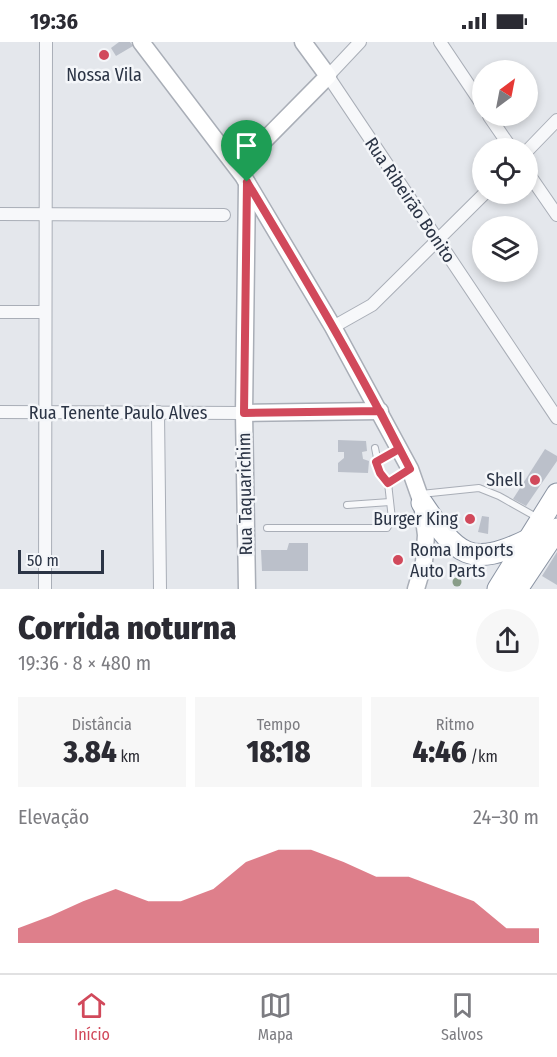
<!DOCTYPE html>
<html lang="pt">
<meta charset="utf-8">
<style>
:root{--surface:#fff;--page:#f7f7f7;--text:#2b2b33;--muted:#7c7c81;--line:#e1e1e2;--accent:#d1495b}
body{margin:0;font-family:"Fira Sans Condensed",sans-serif;background:var(--page);color:var(--text);height:100vh;display:flex;flex-direction:column;font-size:22px;white-space:nowrap}
*{box-sizing:border-box;margin:0}
p{font-size:20px;color:var(--muted)}
.icon{flex:none;width:33px;height:33px;fill:none;stroke:currentColor;stroke-width:2;stroke-linecap:round;stroke-linejoin:round}
.map{position:relative;height:547px;overflow:hidden}
.side{display:flex;flex-direction:column;background:var(--surface);flex:1}
.side>*{flex:none}
.needle{width:39px;rotate:32deg}
.buttons{position:absolute;left:472px;top:18px;display:grid;gap:12px}
.buttons a{display:grid;place-items:center;width:66px;height:66px;border-radius:50%;background:var(--surface);box-shadow:0 3px 9px #0003;font-size:30px}
.scale{position:absolute;left:18px;bottom:15px;width:86px;box-sizing:border-box;padding-left:6px;border:3px solid #2b3445;border-top:0;font-size:16px;line-height:21px;white-space:nowrap;color:#2b3445;-webkit-text-stroke:4px #f4f6f9;paint-order:stroke}
.pin{position:absolute;display:grid;place-items:center;width:51px;height:51px;color:#fff;margin:-62px -26px;border-radius:50% 50% 50% 0;rotate:-45deg;box-shadow:0 0 6px #0007}
.pin .icon{rotate:45deg}
.round{display:grid;place-items:center;flex:none;width:63px;height:63px;border-radius:32px;background:var(--page)}
.head{display:flex;align-items:center;justify-content:space-between;height:102px;padding:0 18px}
h1{font-size:33px;font-weight:800;line-height:45px}
.figures{display:grid;grid-template-columns:repeat(3,1fr);gap:9px;height:102px;padding:6px 18px}
.figures div{display:grid;align-content:center;border-radius:0px;background:var(--page);text-align:center}
.figures b{font-size:30px;font-weight:800}
.figures small{font-size:16px;font-weight:400}
.figures p{font-size:16px}
.chart{height:168px;padding:12px 18px}
.chart p{display:flex;justify-content:space-between}
.chart svg{width:100%;height:108px;margin-top:6px;fill:var(--accent);opacity:.7}
.status{display:flex;justify-content:space-between;align-items:center;height:42px;padding:0 30px;background:var(--surface);direction:ltr}
.status svg{height:16px;fill:currentColor}
.dock{display:flex;justify-content:space-around;align-items:center;height:84px;border-top:2px solid var(--line);background:var(--surface);font-size:16px;color:var(--muted)}
.dock a{display:grid;justify-items:center;gap:3px}
.dock .active{color:var(--accent)}
.map>svg:first-child{display:block}
</style>
<div class="status"><b>19:36</b><svg viewBox="0 0 49 12"><path d="M0 12V9h3v3zM5 12V6h3v6zM10 12V3h3v9zM15 12V0h3v12zM26 1h20v11H26zM47 4h2v5h-2z"/></svg></div>
<div class="map">
<svg width="557" height="547" viewBox="0 0 557 547">
<rect width="100%" height="100%" fill="#e4e7ec"/>
<!-- building -->
<g fill="#bbc0ca">
<polygon points="119,0 130,0 133,4 116,14 111,6"/>
<polygon points="338,398 366,399 367,409 362,410 363,417 369,419 368,431 338,430 338,421 344,416 344,410 338,410"/>
<polygon points="545,407 557,414 557,419 526,464 513,457"/>
<polygon points="467,471 473,472 472,483 465,482"/>
<polygon points="482,474 489,475 488,492 478,490"/>
<polygon points="289,501 308,501 308,529 262,529 261,508 287,508"/>
<polygon points="557,510 557,543 542,534"/>
</g>
<g fill="none" stroke-linecap="round" stroke-linejoin="round">
<defs>
<g id="lane">
<polyline points="376,420 399,407"/>
<polyline points="388,441 408,428"/>
<polyline points="421,452 479,446 499,454 538,476"/>
<polyline points="347,463 390,460"/>
<polyline points="267,486 387,486 392,477 388,441 380,431 375,406"/>
</g>
<g id="street">
<polyline points="360,0 328,34 557,376"/>
<polyline points="440,0 483,64"/>
<polyline points="489,74 511,106"/>
<polyline points="528,108 557,78"/>
<polyline points="528,131 557,173"/>
<polyline points="0,172 224,173"/>
<polyline points="0,270 45,270"/>
<polyline points="333,285 372,263 484,152"/>
<polyline points="0,370 244,371"/>
<polyline points="158,370 160,547"/>
<polyline points="45,547 46,0"/>
</g>
<g id="secondary">
<polyline points="141,0 243,134 333,285 410,427 422,461 426,493 424,520 416,547"/>
<polyline points="236,123 247,116 328,34 303,0"/>
<polyline points="244,371 380,369"/>
<polyline points="247,547 244,371 247,141"/>
</g>
<g id="highway">
<path d="M422,461C457,513 469,527 530,497"/>
<polyline points="498,547 557,452"/>
<polyline points="517,547 557,487"/>
</g>
</defs>
<!-- lane casing -->
<use href="#lane" stroke="#a9aeb7" stroke-width="8"/>
<!-- street casing -->
<use href="#street" stroke="#a9aeb7" stroke-width="14"/>
<!-- secondary casing -->
<use href="#secondary" stroke="#a9aeb7" stroke-width="19"/>
<!-- highway casing -->
<use href="#highway" stroke="#8b94a3" stroke-width="23"/>
<!-- lane -->
<use href="#lane" stroke="#f7f8fa" stroke-width="6"/>
<!-- street -->
<use href="#street" stroke="#f7f8fa" stroke-width="12"/>
<!-- secondary -->
<use href="#secondary" stroke="#fff" stroke-width="16"/>
<!-- highway -->
<use href="#highway" stroke="#fff" stroke-width="21"/>
</g>
<!-- trees -->
<circle fill="#899d89" cx="457" cy="540" r="4.5"/>
<g fill="none" stroke-linecap="round" stroke-linejoin="round">
<defs>
<path id="route" d="M247,140L244,371L380,369L410,427L388,441L380,431L376,420L399,407C353,316 300,228 247,140"/>
</defs>
<!-- route casing -->
<use href="#route" stroke="#fff" stroke-width="12"/>
<!-- route -->
<use href="#route" stroke="#d1495b" stroke-width="8"/>
</g>
<!-- markers -->
<g fill="#d1495b" stroke="#f4f6f9" stroke-width="2">
<circle cx="104" cy="13" r="6"/>
<circle cx="535" cy="438" r="6"/>
<circle cx="470" cy="477" r="6"/>
<circle cx="398" cy="518" r="6"/>
</g>
<g text-anchor="middle" stroke-width="5" stroke-linejoin="round" paint-order="stroke">
<!-- poi labels -->
<g font-size="18" fill="#2b3445" stroke="#f4f6f9" text-anchor="end">
<text x="104" y="39" text-anchor="middle">Nossa Vila</text>
<text x="523" y="444">Shell</text>
<text x="458" y="483">Burger King</text>
<text x="410" y="514" text-anchor="start">Roma Imports<tspan x="410" dy="21">Auto Parts</tspan></text>
</g>
<!-- street labels -->
<g font-size="18" fill="#2b3445" stroke="#f4f6f9">
<text transform="translate(410 158) rotate(56)" y="6">Rua Ribeirão Bonito</text>
<text x="118" y="377">Rua Tenente Paulo Alves</text>
<text transform="translate(245 452) rotate(-91)" y="6">Rua Taquarichim</text>
</g>
</g>
</svg>
<div class="buttons">
<a><svg class="needle" viewBox="-14 -14 28 28"><path d="M0-13l5 13h-10z" fill="#e53935"/><path d="M0 13l5-13h-10z" fill="#7c7c81"/></svg></a>
<a><svg class="icon" aria-label="locate" viewBox="0 0 24 24"><circle cx="12" cy="12" r="6"/><path d="M12 2v4M12 18v4M2 12h4M18 12h4"/></svg></a>
<a><svg class="icon" aria-label="layers" viewBox="0 0 24 24"><path d="M12 4l9 5-9 5-9-5zM3 14l9 5 9-5"/></svg></a>
</div>
<div class="scale">50 m</div>
<div class="pin" style="left:247px;top:140px;background:#1e9e55"><svg class="icon" aria-label="arrive" viewBox="0 0 24 24"><path d="M6 21V4h12l-3 4 3 4H6"/></svg></div>
</div>
<section class="side">
<div class="head"><div><h1>Corrida noturna</h1><p>19:36 · 8 × 480 m</p></div><a class="round"><svg class="icon" aria-label="share" viewBox="0 0 24 24"><path d="M12 15V3M7 8l5-5 5 5M5 13v7h14v-7"/></svg></a></div>
<div class="figures">
<div><p>Distância</p><b>3.84<small> km</small></b></div>
<div><p>Tempo</p><b>18:18</b></div>
<div><p>Ritmo</p><b>4:46<small> /km</small></b></div>
</div>
<div class="chart"><p><span>Elevação</span>24–30 m</p>
<svg viewBox="0 0 160 44" preserveAspectRatio="none"><path d="M0 44V38L10 33L20 27L30 22L40 27L50 27L60 22L70 11L80 6L90 6L100 11L110 17L120 17L130 22L140 27L150 38L160 38V44z"/></svg>
</div>
</section>
<nav class="dock">
<a class="active"><svg class="icon" aria-label="home" viewBox="0 0 24 24"><path d="M3 11l9-7 9 7M6 9v11h12V9"/></svg>Início</a>
<a><svg class="icon" aria-label="map" viewBox="0 0 24 24"><path d="M3 6l6-2 6 2 6-2v14l-6 2-6-2-6 2zM9 4v14M15 6v14"/></svg>Mapa</a>
<a><svg class="icon" aria-label="saved" viewBox="0 0 24 24"><path d="M7 4h10v16l-5-4-5 4z"/></svg>Salvos</a>
</nav>
